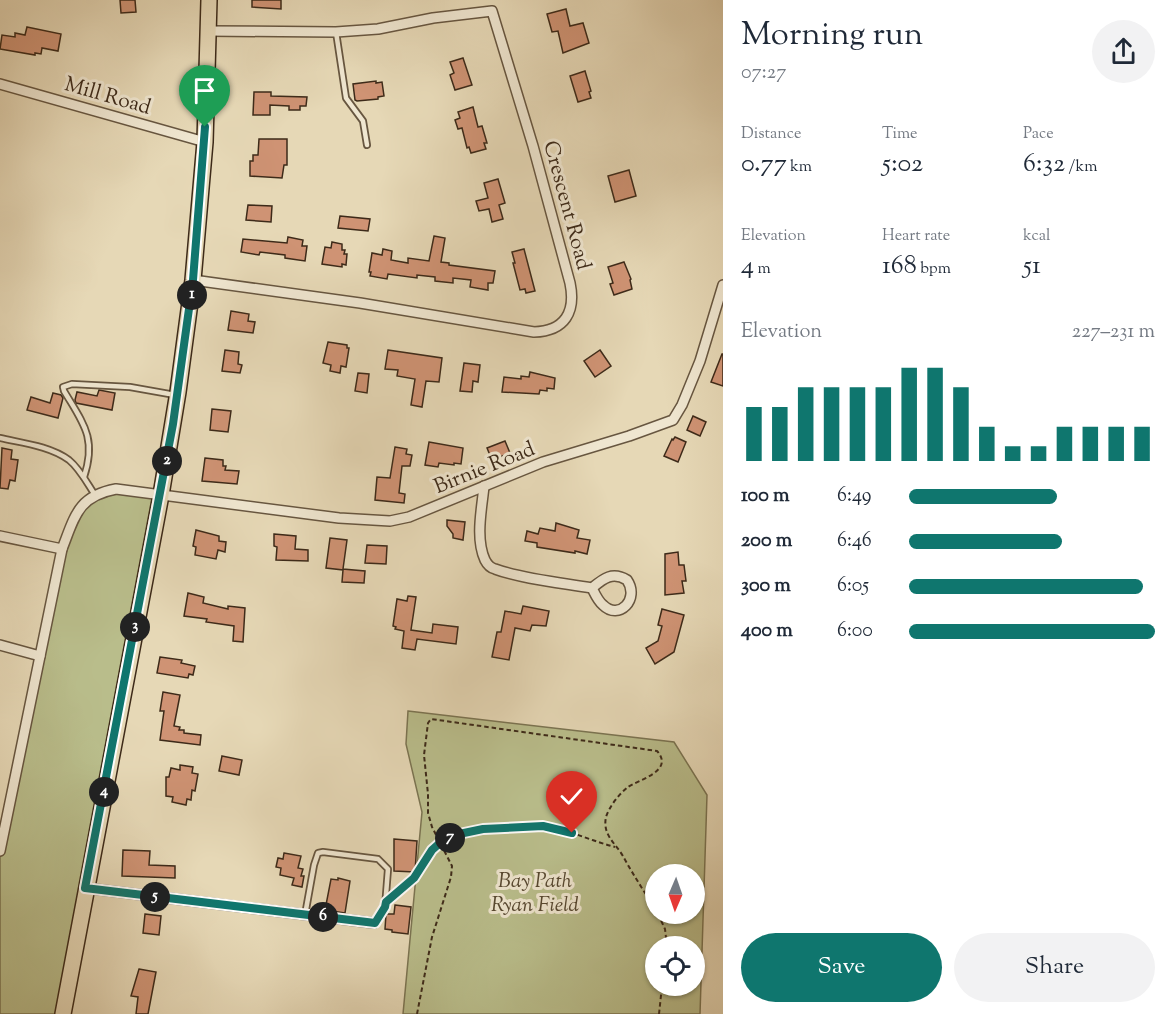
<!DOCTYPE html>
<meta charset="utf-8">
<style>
:root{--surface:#fff;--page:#f2f2f3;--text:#1f2937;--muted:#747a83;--accent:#0f766e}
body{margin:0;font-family:"Sorts Mill Goudy",serif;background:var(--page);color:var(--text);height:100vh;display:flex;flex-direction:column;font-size:22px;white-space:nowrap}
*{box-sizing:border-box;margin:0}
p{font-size:20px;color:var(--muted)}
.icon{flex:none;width:33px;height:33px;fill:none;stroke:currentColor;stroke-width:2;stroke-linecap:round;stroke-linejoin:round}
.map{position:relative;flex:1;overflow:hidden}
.side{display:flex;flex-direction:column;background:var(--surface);width:450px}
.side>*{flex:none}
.needle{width:39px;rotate:182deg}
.buttons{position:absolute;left:645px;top:864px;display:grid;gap:12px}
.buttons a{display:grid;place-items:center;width:60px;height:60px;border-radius:50%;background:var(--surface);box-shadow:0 2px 4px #0004;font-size:30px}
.pin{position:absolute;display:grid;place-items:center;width:51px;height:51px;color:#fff;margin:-62px -26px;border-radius:50% 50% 50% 0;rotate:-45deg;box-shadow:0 0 6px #0007}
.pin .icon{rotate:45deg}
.km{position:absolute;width:30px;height:30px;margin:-15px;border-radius:50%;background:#222;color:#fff;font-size:16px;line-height:30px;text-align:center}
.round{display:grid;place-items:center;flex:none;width:63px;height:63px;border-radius:32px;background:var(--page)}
.headline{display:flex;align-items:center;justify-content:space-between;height:102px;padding:0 18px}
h1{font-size:33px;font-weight:600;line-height:45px}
.stats{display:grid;grid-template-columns:repeat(3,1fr);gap:9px;height:102px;padding:6px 18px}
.stats div{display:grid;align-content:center}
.stats b{font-size:26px;font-weight:600}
.stats small{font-size:16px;font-weight:400}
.stats p{font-size:16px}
.chart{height:168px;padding:12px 18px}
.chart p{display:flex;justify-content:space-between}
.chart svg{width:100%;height:108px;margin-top:6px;stroke:var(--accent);stroke-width:6}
.button{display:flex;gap:12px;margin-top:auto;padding:12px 18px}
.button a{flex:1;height:69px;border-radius:36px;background:var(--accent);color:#fff;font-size:24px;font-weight:600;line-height:69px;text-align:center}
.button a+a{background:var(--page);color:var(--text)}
ul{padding:0 18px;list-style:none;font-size:20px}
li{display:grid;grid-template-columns:96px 72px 1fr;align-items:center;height:45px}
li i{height:15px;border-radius:8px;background:var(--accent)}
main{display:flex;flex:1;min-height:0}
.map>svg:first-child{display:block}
</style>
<main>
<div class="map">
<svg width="723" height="1014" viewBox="0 0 723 1014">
<rect width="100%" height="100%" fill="#e6d8b6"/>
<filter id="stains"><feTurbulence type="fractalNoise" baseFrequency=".00333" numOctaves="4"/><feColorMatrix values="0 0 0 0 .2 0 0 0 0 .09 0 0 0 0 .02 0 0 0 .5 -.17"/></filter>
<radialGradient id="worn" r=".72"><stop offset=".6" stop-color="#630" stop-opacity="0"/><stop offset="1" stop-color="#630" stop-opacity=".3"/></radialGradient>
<!-- green -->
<g fill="#b9bd8b" stroke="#7b7452" stroke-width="1.5" fill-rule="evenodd">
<polygon points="101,492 161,495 63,1014 0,1014 0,851 62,549 76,514"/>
<path d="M408,711L674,742L707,795L700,1014H403L422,812L406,744ZM694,874V914H656V874ZM694,946V986H656V946Z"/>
</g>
<!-- building -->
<g fill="#cf9374" stroke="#3d2a19" stroke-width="1.5">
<polygon points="120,0 135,0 136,12 121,13"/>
<polygon points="252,0 281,0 281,9 252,7"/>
<polygon points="566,9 570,26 583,23 589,43 563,53 558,31 552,32 547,14"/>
<polygon points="27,27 61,34 58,51 42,48 41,54 35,53 35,55 0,49 2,35 15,37 15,33 25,35"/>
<polygon points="463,58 472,85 455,90 450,75 454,73 450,62"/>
<polygon points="585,71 591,91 589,92 591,98 578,102 570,76"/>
<polygon points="376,81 376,83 382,82 384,96 378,97 378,99 357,101 355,100 353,84"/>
<polygon points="254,92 271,92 271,96 307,97 306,106 300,106 300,110 289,110 289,106 270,105 270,115 253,115"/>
<polygon points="473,107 478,127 482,126 487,143 484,143 486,149 471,153 469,147 467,148 462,128 458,129 455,120 460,118 458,112"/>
<polygon points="259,139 287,139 287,165 284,165 282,178 250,176 250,161 253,161 253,155 258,155"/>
<polygon points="629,170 636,196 615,202 608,176"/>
<polygon points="498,179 505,203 499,205 503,219 492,222 489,209 479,211 476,201 488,198 484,183"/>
<polygon points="248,205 272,206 271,222 246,220"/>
<polygon points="340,216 370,219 368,231 338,228"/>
<polygon points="434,236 445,238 441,262 449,263 449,265 495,271 493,283 488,283 488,290 470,287 471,280 453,278 453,283 435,281 435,277 417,275 417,278 388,274 387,279 370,276 371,272 369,272 372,253 382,255 383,249 392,251 391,260 408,263 408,258 429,261"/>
<polygon points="288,237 303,240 302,246 307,246 305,261 285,258 285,255 260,252 259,255 241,252 243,239 287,243"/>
<polygon points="332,242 342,244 342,250 345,250 344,254 347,254 346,265 342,264 342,267 322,264 325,247 331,248"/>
<polygon points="524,249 535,291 526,293 525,289 520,290 513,263 515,263 512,252"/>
<polygon points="624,262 631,279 630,280 632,289 614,295 610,284 613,283 608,267"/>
<polygon points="231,311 249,314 248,321 255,322 253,333 228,330"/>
<polygon points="328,342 347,345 347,348 349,348 346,367 341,366 340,373 330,371 331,365 323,363"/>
<polygon points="225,350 239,352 238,364 242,365 240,373 222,371"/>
<polygon points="388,350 442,358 439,382 426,381 422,407 411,405 415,379 397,376 398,370 385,369"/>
<polygon points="600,350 611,366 595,377 584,361"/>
<polygon points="722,354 723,354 723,386 711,382"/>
<polygon points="464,363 480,365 478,382 473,381 472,392 460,391"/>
<polygon points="530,372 555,378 554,389 547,388 547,391 540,390 539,394 502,392 504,377 521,379 521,376 529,377"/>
<polygon points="358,373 369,374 367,393 355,391"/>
<polygon points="99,390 115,393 112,410 76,403 75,400 77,392 97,396"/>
<polygon points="53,393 61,395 63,398 58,418 27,410 31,397 50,403"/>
<polygon points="212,409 231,411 228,432 210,430"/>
<polygon points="693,416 706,422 700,436 687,430"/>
<polygon points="675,437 686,442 678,462 664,456 672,439 673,440"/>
<polygon points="505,441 510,453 492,460 487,448"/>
<polygon points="429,442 463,448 461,464 454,463 454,465 439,463 438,467 425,465"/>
<polygon points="395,447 407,449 406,454 412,455 410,466 402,466 399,493 405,494 404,503 375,500 377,477 390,478"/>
<polygon points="2,448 12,450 11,459 18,460 15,481 10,480 8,489 0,488"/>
<polygon points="205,458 223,460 223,466 226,466 225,470 239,471 237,484 202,481"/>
<polygon points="447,520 465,522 463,540 453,538 453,534 447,526"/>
<polygon points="556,523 579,530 577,538 590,540 587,554 575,551 575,553 537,547 537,543 525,541 527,531 538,534 540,528 555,531"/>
<polygon points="196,530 219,536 219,541 226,542 225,552 218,550 216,559 195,555 196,547 193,546"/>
<polygon points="274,534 296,536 295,549 308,550 308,561 276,560 277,547 274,546"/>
<polygon points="330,538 347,540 343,569 365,571 364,583 342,582 343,570 326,568"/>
<polygon points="367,545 387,546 386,564 365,563"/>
<polygon points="678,552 679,565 684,565 686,581 682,581 684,593 665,595 665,554"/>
<polygon points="188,593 204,597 203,603 228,609 228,606 245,608 243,642 233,641 234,626 206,622 207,619 184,616"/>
<polygon points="408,596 416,597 411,630 432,633 433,624 458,627 456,644 417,639 415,650 402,648 404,631 395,629 396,627 393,626 397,599 407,601"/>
<polygon points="523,606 549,611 546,626 532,625 530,631 515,628 509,660 492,657 497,632 501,632 505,611 521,614"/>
<polygon points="662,609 684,615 674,652 655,664 646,648 658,641 662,626 658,625"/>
<polygon points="160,657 182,660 181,663 195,666 193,675 189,674 188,678 157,673"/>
<polygon points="163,692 180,695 174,726 180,727 179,730 184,730 184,733 201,735 200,745 160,740 164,711 160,711"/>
<polygon points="222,756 242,760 239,775 219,771"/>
<polygon points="180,765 193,767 192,773 198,774 195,791 192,790 191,800 187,799 186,805 172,802 173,797 166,796 166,777 169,777 171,768 180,770"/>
<polygon points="394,839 417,841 415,872 394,871"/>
<polygon points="123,850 150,851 149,865 175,866 175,878 122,876"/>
<polygon points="284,853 301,856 298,868 303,869 301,876 304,876 302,887 292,885 294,878 280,875 281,868 276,867 278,858 283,859"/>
<polygon points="338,878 350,881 345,913 325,910 331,879 338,880"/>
<polygon points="395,905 411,907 408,934 392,932 392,930 385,929 386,914 394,914"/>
<polygon points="145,914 161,916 159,935 143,933"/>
<polygon points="139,969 156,972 148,1014 136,1014 138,997 131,996"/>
</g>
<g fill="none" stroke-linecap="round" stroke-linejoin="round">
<defs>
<g id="service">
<polyline points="336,32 346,98 363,121 367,145"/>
<path d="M0,438C22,443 50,446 69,460C80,469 87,483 95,495"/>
<path d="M84,477C97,438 83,423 64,391L63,387L72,384L130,387L175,395"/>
<polyline points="305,915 314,865 318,853 323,852 378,859 388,869 385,907 375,923"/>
</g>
<g id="minor">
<polyline points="0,84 205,142"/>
<path d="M193,280L360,303L534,332C565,331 576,312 570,283L533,146L492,11L433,18L378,29L336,32L208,31"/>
<path d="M484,486C482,508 475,538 485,560C487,564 491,568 495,569C522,579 563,583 592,588C595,594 598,601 603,605C619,621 640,599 627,580C612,571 603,579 592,588"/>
<polyline points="0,536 62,549"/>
<polyline points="0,645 40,656"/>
<path d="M0,851L62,549C75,516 78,496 116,489L339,518L390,521L409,517L543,462L629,436L673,420L682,405L700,361L723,285"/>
<polyline points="85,888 374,923"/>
</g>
<polyline id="primary" points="63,1014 161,495 178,392 193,280 205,142 209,0"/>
</defs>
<!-- service casing -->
<use href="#service" stroke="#675640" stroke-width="8"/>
<!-- minor casing -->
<use href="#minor" stroke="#675640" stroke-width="12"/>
<!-- primary casing -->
<use href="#primary" stroke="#3d2a19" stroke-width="18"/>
<!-- path -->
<g stroke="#3d2a19" stroke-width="2" stroke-dasharray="4.5 3" stroke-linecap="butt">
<path d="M395,894C401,889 410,883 415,876C423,865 429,851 440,843C461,828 518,824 544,827C568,829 591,841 615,847"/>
<polyline points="658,914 665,929 667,946"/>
<path d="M417,1014L432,937L451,877L452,866L432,827L428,813V794L424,755L428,723L431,719L657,751C675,771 638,780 628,787C619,794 609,807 606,817C602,836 617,844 624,858C634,876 645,893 656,910"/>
<polyline points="659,1014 662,986"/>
</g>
<!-- service -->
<use href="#service" stroke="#efe6d0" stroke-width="4.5"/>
<!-- minor -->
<use href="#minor" stroke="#efe6d0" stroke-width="9"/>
<!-- primary -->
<use href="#primary" stroke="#e6d8b6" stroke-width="15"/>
</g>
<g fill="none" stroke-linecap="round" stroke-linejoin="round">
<defs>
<polyline id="route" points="205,127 193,280 173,424 85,888 375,923 385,907 386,902 414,878 432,850 441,842 459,834 483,829 543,826 572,833"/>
</defs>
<!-- route casing -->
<use href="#route" stroke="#fff" stroke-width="12"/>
<!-- route -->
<use href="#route" stroke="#0f766e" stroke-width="8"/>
</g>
<g text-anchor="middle" stroke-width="6" stroke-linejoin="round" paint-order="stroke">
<!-- street labels -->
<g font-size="21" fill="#3d2a19" stroke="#efe6d0">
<text transform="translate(108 95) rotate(16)" y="7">Mill Road</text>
<text transform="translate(568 205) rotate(75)" y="7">Crescent Road</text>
<text transform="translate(484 467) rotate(-22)" y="7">Birnie Road</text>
</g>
<!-- park labels -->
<g font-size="21" font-style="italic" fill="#564730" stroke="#efe6d0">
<text x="535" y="887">Bay Path<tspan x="535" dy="24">Ryan Field</tspan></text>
</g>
</g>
<rect width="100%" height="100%" filter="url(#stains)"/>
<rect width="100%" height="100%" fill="url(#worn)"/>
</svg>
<div class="buttons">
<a><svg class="needle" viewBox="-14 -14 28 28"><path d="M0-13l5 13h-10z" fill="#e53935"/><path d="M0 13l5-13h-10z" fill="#747a83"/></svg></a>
<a><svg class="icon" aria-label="locate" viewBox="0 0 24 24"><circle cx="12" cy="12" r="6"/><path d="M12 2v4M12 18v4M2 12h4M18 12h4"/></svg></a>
</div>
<div class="pin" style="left:205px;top:127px;background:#1e9e55"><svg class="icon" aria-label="arrive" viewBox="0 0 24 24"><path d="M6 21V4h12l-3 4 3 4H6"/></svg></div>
<div class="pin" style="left:572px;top:833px;background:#d93025"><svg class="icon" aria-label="check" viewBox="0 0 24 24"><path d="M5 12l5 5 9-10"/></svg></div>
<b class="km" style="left:192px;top:295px">1</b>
<b class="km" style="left:167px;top:461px">2</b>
<b class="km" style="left:135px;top:627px">3</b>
<b class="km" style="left:104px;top:792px">4</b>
<b class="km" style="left:155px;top:897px">5</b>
<b class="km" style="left:323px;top:917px">6</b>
<b class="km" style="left:450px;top:838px">7</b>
</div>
<section class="side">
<div class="headline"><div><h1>Morning run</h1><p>07:27</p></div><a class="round"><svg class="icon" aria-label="share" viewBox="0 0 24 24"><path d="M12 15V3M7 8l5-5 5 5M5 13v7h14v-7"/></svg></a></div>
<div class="stats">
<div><p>Distance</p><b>0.77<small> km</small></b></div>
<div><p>Time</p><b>5:02</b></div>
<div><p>Pace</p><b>6:32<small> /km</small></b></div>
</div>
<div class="stats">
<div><p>Elevation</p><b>4<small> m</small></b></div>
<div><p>Heart rate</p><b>168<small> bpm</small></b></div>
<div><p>kcal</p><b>51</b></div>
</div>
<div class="chart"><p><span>Elevation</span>227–231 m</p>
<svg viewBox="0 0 160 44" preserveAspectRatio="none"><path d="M5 44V22M15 44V22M25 44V14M35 44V14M45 44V14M55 44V14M65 44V6M75 44V6M85 44V14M95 44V30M105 44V38M115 44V38M125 44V30M135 44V30M145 44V30M155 44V30"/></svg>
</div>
<ul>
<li><b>100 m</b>6:49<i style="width:60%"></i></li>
<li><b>200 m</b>6:46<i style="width:62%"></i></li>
<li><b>300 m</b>6:05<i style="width:95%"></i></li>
<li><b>400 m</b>6:00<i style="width:100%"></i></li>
</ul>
<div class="button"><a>Save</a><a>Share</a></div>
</section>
</main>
